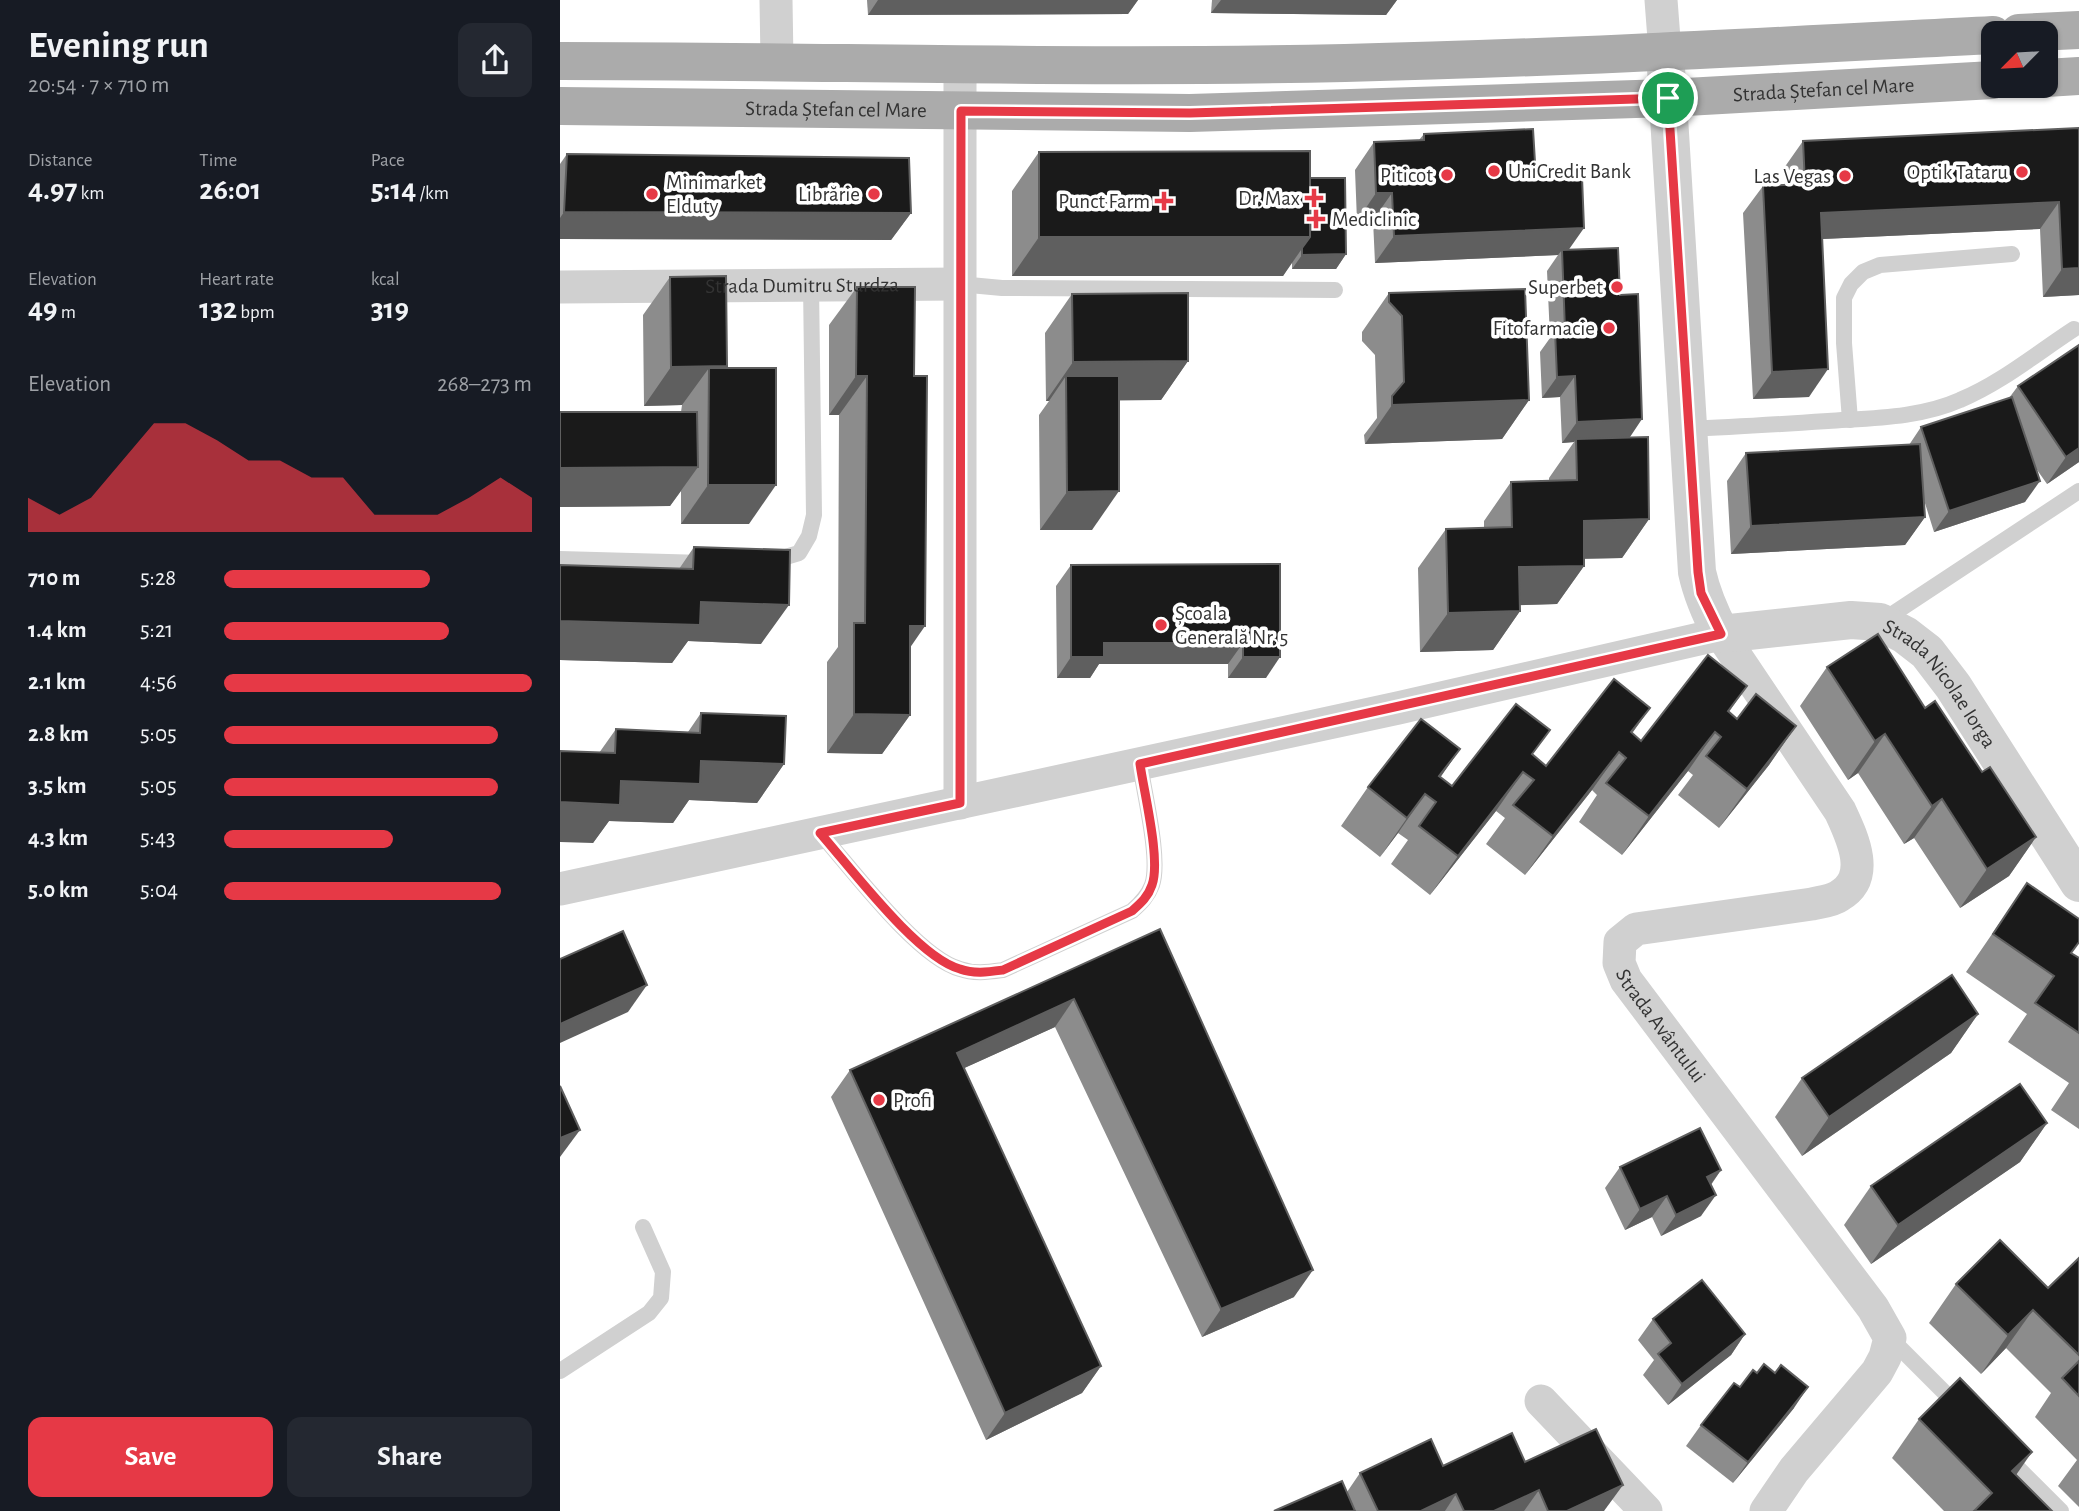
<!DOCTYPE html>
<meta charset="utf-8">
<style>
:root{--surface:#171b24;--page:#242831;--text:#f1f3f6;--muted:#9ea1a6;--accent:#e63946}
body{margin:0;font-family:"Alegreya Sans",sans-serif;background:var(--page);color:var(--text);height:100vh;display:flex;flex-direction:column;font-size:26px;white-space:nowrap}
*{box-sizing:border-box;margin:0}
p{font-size:23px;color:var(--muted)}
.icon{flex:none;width:38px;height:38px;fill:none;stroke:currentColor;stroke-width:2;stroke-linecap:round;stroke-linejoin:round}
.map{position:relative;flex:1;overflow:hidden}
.sheet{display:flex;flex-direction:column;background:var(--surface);width:560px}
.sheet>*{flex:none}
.needle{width:46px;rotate:246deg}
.controls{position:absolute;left:1421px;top:21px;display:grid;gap:14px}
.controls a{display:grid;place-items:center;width:77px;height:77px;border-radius:14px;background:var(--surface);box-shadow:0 2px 5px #0004;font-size:35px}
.pin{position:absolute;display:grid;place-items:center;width:60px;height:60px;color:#fff;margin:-30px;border:4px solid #fff;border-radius:50%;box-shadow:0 2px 7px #0007}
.round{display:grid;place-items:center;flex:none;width:74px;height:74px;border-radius:14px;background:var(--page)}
.headline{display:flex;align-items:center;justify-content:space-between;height:119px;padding:0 28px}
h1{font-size:38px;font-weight:700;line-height:52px}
.figures{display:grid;grid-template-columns:repeat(3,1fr);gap:10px;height:119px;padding:7px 28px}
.figures div{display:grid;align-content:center}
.figures b{font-size:30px;font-weight:700}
.figures small{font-size:19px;font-weight:400}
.figures p{font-size:19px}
.chart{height:196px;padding:14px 28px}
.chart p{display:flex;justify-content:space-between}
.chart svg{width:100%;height:126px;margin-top:7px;fill:var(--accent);opacity:.7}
.button{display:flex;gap:14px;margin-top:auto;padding:14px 28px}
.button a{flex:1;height:80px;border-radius:14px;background:var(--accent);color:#fff;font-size:28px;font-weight:700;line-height:80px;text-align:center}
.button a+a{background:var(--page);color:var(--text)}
ul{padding:0 28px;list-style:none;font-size:23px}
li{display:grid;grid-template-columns:112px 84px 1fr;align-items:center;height:52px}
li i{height:18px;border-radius:9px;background:var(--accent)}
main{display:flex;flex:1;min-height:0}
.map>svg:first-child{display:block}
</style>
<main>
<section class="sheet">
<div class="headline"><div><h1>Evening run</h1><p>20:54 · 7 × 710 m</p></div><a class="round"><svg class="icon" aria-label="share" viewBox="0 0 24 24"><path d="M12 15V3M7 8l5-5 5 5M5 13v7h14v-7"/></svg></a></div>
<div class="figures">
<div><p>Distance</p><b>4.97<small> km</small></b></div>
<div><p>Time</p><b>26:01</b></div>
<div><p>Pace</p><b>5:14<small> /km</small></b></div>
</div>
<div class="figures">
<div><p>Elevation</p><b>49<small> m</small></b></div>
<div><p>Heart rate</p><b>132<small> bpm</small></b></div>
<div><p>kcal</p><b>319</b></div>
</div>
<div class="chart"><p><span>Elevation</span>268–273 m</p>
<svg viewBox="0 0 160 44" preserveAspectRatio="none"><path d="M0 44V32L10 38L20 32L30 19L40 6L50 6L60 12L70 19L80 19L90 25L100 25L110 38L120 38L130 38L140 32L150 25L160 32V44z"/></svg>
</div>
<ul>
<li><b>710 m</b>5:28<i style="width:67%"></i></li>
<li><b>1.4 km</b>5:21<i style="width:73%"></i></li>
<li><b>2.1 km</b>4:56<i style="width:100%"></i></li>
<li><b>2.8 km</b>5:05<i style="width:89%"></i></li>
<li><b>3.5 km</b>5:05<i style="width:89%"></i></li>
<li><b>4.3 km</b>5:43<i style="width:55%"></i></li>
<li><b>5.0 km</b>5:04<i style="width:90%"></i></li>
</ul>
<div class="button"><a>Save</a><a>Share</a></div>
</section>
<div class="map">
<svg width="1519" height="1511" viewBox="0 0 1519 1511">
<rect width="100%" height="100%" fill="#fff"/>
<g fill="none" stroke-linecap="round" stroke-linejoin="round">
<!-- service -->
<g stroke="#d0d0d0" stroke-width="16">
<polyline points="399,284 442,288 775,290"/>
<polyline points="1290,420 1284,343 1284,298 1291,284 1303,272 1320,265 1452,254"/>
<path d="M1129,429C1176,427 1222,424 1268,421C1312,418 1360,418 1400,400C1441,383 1477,353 1514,329"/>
<polyline points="0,559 144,563"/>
<polyline points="209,562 239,553 249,536 254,515 251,284"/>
<polyline points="1322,621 1519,491"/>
<path d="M260,833C291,868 358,958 400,969C414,974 428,972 443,970L572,911C581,903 588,896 592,885C601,860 584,793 580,764"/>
<polyline points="1330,1338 1399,1407"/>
<polyline points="0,1371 89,1313 101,1298 103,1272 83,1227"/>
<polyline points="1446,1456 1501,1511"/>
</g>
<!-- minor -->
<g stroke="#d0d0d0" stroke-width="33">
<polyline points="216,0 217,61"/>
<polyline points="1101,0 1105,52"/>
<path id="s1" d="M0,287L399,284"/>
<polyline points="400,803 400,63"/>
<path id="s2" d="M0,889L838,708L1161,634L1280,811C1292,837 1312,877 1279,896C1272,901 1260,902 1252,904L1076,929L1060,942L1059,963L1066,980L1313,1308L1330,1338L1325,1357L1317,1372L1234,1470L1206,1511"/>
<polyline points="981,1401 1086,1511"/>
</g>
<!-- tertiary -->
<path stroke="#d0d0d0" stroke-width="38" id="s3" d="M1105,52L1137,572C1142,595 1150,613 1161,634L1291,620L1320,622L1345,635L1367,652L1393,686L1519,883"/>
<!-- primary -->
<g stroke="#ababab" stroke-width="38">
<polyline points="1459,33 1519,30"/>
<path d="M0,61C262,61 524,69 785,63C1002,58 1217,46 1433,35"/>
<polyline points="1486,78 1519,76"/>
<path id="s4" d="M0,106L630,113L1108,98L1433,80"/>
</g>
</g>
<!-- wall -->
<g fill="#8c8c8c">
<polygon points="307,0 578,0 568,14 308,15"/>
<polygon points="652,0 837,0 826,15 651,13"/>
<polygon points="1519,128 1519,295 1483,297 1480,229 1262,239 1249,397 1193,399 1183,213 1203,186 1225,185 1224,168 1243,141"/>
<polygon points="864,134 976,179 1008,250 1060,295 1070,437 1089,519 1062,558 1024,559 1024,566 997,604 960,605 960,611 933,650 860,652 858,568 886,529 924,528 924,521 951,482 989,481 989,478 1014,442 1002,443 1000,397 982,398 980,352 990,338 987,271 998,255 815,263 813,220 797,221 795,170 814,142 859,140"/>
<polygon points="479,152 750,178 786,254 776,269 732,269 732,262 723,276 452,276 452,191"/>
<polygon points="7,154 351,213 331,240 0,239 0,164"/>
<polygon points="110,277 166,368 189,524 121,524 121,491 110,506 0,507 0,412 121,412 122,405 84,406 83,315"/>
<polygon points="297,287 350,647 350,715 322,754 267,753 267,662 278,647 279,415 269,415 269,325"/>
<polygon points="829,293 969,400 942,439 805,444 804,435 817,418 815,355 802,341 802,332"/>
<polygon points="512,294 628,361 601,400 559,400 532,530 480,530 479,415 489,401 486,401 485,333"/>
<polygon points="1519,345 1519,462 1487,484 1475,467 1465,502 1374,532 1364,500 1365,517 1345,545 1171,554 1167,481 1186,453 1349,445 1361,427 1449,398 1458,386"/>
<polygon points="134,547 201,644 128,641 112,663 0,660 0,565 119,569"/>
<polygon points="720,564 706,678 668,678 668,664 539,664 530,678 497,678 496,586 511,565"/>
<polygon points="1267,667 1365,708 1476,837 1449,876 1400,908 1354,838 1344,844 1298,773 1288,780 1240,706"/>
<polygon points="1187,686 1169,712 1177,719 1236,726 1209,765 1159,828 1118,795 1133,775 1128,771 1062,855 1019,822 1037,795 1032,790 965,875 926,844 945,818 936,811 870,895 831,864 848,840 838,833 820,857 781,826 808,787 900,749 880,777 892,786 973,755 986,766 1072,733 1081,741"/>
<polygon points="141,713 224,764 197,803 129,800 113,823 49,821 33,843 39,753 56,729 128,732"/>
<polygon points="1467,883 1511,953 1519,958 1519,1129 1491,1110 1509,1083 1448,1042 1467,1014 1406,972"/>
<polygon points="600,929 734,1297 642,1337 495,1027 404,1068 541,1366 522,1393 426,1440 271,1097 290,1070"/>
<polygon points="1418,1014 1391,1053 1242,1156 1215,1117 1242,1078"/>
<polygon points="1487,1123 1460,1162 1311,1264 1284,1225 1311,1186"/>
<polygon points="1060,1167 1161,1170 1151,1185 1141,1216 1101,1236 1092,1217 1065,1230 1045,1188"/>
<polygon points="1519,1258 1519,1507 1498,1486 1517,1460 1475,1417 1491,1393 1446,1348 1421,1374 1369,1323 1396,1284 1488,1288"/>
<polygon points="1093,1319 1185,1334 1171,1355 1108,1405 1083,1375 1094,1360 1078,1340"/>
<polygon points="1197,1373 1215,1373 1234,1408 1173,1483 1126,1446 1141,1425 1180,1387"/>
<polygon points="1359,1419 1456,1475 1492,1511 1384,1511 1332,1458"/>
<polygon points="965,1462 1044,1511 714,1511 787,1492 800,1473 883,1466"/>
</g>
<!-- shaded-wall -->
<g fill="#5f5f5f">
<polygon points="318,0 578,0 568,14 308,15"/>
<polygon points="661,0 837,0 826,15 651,13"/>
<polygon points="816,193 832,193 813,220 797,221"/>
<polygon points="1499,202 1480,229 1241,240 1261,213"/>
<polygon points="4,212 351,213 331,240 0,239 0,218"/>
<polygon points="1024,228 1005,255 1002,250 998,255 815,263 834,236"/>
<polygon points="479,237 750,237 723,276 452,276"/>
<polygon points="786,254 776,269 732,269 742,255"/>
<polygon points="1519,268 1519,295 1483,297 1502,269"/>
<polygon points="628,361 601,400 506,401 506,376 489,401 486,401 513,362"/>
<polygon points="167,366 149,392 149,368 122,405 84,406 111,367"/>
<polygon points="1268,369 1249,397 1193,399 1212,372"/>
<polygon points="296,376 307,376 279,415 269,415"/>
<polygon points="1015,376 1000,397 982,398 997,377"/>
<polygon points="969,400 942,439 805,444 832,405"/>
<polygon points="1082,419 1068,440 1016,439 1014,442 1002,443 1017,422"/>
<polygon points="1519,448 1519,462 1487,484 1506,457"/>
<polygon points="138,467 110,506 0,507 0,468"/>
<polygon points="1480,481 1465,502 1374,532 1389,511"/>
<polygon points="148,485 216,485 189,524 121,524"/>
<polygon points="559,491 532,530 480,530 507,492"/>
<polygon points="1365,517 1345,545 1171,554 1191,526"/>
<polygon points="1089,519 1062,558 996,559 1024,521"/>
<polygon points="1024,566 997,604 932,606 959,567"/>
<polygon points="141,602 229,605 201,644 128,641 112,663 0,660 0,621"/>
<polygon points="960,611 933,650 860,652 888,613"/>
<polygon points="350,626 365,626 338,665"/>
<polygon points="544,643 683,643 668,664 539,664 530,678 497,678 511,657"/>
<polygon points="683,657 720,657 706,678 668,678"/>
<polygon points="1090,708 1032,790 965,875 993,836"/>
<polygon points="294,714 350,715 322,754 267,753"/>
<polygon points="1236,726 1209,765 1159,828 1187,789"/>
<polygon points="1155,732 1128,771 1062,855 1089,816"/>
<polygon points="1325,734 1298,773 1288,780 1315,741"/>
<polygon points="900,749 873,788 879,776"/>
<polygon points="141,761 224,764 197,803 129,800 113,823 49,821 33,843 0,842 0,802 61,781"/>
<polygon points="963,772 936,811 870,895 898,856"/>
<polygon points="865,794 838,833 820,857 847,818"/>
<polygon points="1382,799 1354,838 1344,844 1372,806"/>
<polygon points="1476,837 1449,876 1400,908 1427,869"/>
<polygon points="87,985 68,1012 0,1043 0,1024"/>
<polygon points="514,999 495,1027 378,1080 397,1053"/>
<polygon points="1418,1014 1391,1053 1242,1156 1269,1117"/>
<polygon points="1487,1123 1460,1162 1311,1264 1338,1225"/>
<polygon points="20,1130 0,1157 0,1138"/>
<polygon points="1161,1170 1146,1191 1147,1177"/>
<polygon points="1156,1195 1141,1216 1101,1236 1116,1215"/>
<polygon points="1107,1196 1092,1217 1065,1230 1080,1209"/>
<polygon points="753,1270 734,1297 642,1337 661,1309"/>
<polygon points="1473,1310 1446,1348 1421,1374 1448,1335"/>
<polygon points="1185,1334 1171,1355 1108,1405 1122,1384"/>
<polygon points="541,1366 522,1393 426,1440 445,1413"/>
<polygon points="1248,1387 1234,1408 1173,1483 1188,1462"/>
<polygon points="1472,1452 1445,1491 1452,1471"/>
<polygon points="1063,1485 1044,1511 1007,1511"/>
<polygon points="979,1490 964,1511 934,1511"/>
<polygon points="896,1494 885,1511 861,1511"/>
</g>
<!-- building -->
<g fill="#1a1a1a" stroke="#5f5f5f" stroke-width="2">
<polygon points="1519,128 1519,268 1502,269 1499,202 1261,213 1268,369 1212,372 1203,186 1245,184 1243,141"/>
<polygon points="973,129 976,179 1022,177 1024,228 834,236 832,193 816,193 814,142 864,140 864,134"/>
<polygon points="750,151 750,237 479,237 479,152"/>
<polygon points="7,154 349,158 351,213 4,212"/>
<polygon points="750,178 785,178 786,254 742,255 742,248 750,237"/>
<polygon points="1058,248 1060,295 1078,294 1082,419 1017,422 1015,376 997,377 995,331 1005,330 1002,250"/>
<polygon points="166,276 167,366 111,367 110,277"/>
<polygon points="297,287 355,287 354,376 367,376 365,626 350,626 350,715 294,714 294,623 305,623 307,376 296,376"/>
<polygon points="965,289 969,400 832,405 832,396 844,382 842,316 829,302 829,293"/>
<polygon points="628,293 628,361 513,362 512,294"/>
<polygon points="1519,345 1519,448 1506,457 1458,386"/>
<polygon points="149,368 216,368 216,485 148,485"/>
<polygon points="506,376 559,376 559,491 507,492"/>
<polygon points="1452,397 1480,481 1389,511 1361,427"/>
<polygon points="0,412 137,412 138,467 0,468"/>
<polygon points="1088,437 1089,519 1024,521 1024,566 959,567 960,611 888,613 886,529 952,527 951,482 1017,480 1016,439"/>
<polygon points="1360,444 1365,517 1191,526 1186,453"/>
<polygon points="134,547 230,550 229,605 141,602 140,625 0,621 0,565 133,569"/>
<polygon points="720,564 720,657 683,657 683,643 544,643 544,657 511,657 511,565"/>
<polygon points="1318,634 1365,708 1375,701 1422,772 1430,767 1476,837 1427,869 1382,799 1372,806 1325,734 1315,741 1267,667"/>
<polygon points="1148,655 1187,686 1168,711 1177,719 1196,694 1236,726 1187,789 1146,756 1161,737 1155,732 1089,816 1046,783 1066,758 1059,752 993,836 953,805 974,780 963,772 898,856 859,826 876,802 865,794 847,818 808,787 861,719 900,749 879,776 892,786 956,704 990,730 972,754 986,766 1054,679 1090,708 1071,732 1081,741"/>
<polygon points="141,713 226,716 224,764 141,761 140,784 61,781 60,805 0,802 0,751 55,753 56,729 140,733"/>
<polygon points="1467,883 1519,919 1519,942 1511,953 1519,958 1519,1033 1475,1003 1494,976 1433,934"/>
<polygon points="600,929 753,1270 661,1309 514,999 397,1053 541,1366 445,1413 290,1070"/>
<polygon points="63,931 87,985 0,1024 0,959"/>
<polygon points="1392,975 1418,1014 1269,1117 1242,1078"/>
<polygon points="1460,1084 1487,1123 1338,1225 1311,1186"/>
<polygon points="0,1086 20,1130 0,1138"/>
<polygon points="1140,1128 1161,1170 1147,1177 1156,1195 1116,1215 1107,1196 1080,1209 1060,1167"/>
<polygon points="1440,1240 1488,1288 1519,1258 1519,1355 1473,1310 1448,1335 1396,1284"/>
<polygon points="1142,1280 1185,1334 1122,1384 1098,1354 1111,1343 1093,1319"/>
<polygon points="1519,1361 1519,1396 1502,1378"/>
<polygon points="1204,1364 1215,1373 1221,1365 1248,1387 1188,1462 1141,1425 1174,1383 1180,1387 1193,1370 1197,1373"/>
<polygon points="1400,1378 1472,1452 1452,1471 1492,1511 1414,1511 1432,1493 1359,1419"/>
<polygon points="1036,1429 1063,1485 1007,1511 988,1511 979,1490 934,1511 904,1511 896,1494 861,1511 818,1511 800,1473 871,1439 883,1466 952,1433 965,1462"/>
<polygon points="782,1481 795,1511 714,1511"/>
</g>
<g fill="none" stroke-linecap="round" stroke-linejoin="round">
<defs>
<path id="route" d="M1108,98L1138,572L1141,593L1161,634L580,764C584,793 601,860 592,885C588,897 581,903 572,911L443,970C428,972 414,974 400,969C358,958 291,868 260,833L400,803L401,111L630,113Z"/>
</defs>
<!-- route casing -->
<use href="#route" stroke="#fff" stroke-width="14"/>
<!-- route -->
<use href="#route" stroke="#e63946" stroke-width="9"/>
</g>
<!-- markers -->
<g fill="#e63946" stroke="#fff" stroke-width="2.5">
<circle cx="934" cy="171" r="7"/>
<circle cx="1462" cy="172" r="7"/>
<circle cx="887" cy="175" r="7"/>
<circle cx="1285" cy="176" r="7"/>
<circle cx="92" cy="194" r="7"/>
<circle cx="314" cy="194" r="7"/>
<path d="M750.5 187.5h7v7h7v7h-7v7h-7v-7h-7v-7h7z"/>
<path d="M600.5 190.5h7v7h7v7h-7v7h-7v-7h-7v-7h7z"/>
<path d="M752.5 208.5h7v7h7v7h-7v7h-7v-7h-7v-7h7z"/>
<circle cx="1057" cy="287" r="7"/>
<circle cx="1049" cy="328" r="7"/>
<circle cx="601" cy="625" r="7"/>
<circle cx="319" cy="1100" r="7"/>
</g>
<g text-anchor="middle" stroke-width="7" stroke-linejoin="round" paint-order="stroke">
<!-- street labels -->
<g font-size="21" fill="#333" stroke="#fff">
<text dy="7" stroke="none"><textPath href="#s4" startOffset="1264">Strada Ștefan cel Mare</textPath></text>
<text dy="7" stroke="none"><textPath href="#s4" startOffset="276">Strada Ștefan cel Mare</textPath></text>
<text dy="7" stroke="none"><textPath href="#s1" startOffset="242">Strada Dumitru Sturdza</textPath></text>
<text dy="7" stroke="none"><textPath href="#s3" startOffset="835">Strada Nicolae Iorga</textPath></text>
<text dy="7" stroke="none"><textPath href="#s2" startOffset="1820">Strada Avântului</textPath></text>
</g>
<!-- poi labels -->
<g font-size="21" fill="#333" stroke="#fff" text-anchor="end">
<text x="948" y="178" text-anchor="start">UniCredit Bank</text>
<text x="1448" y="179">Optik Tataru</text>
<text x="873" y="182">Piticot</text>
<text x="1271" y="183">Las Vegas</text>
<text x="106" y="189" text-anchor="start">Minimarket<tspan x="106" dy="24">Elduty</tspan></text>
<text x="300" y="201">Librărie</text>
<text x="740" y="205">Dr. Max</text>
<text x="590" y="208">Punct Farm</text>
<text x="772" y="226" text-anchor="start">Mediclinic</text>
<text x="1043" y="294">Superbet</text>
<text x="1035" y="335">Fitofarmacie</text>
<text x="615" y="620" text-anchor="start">Școala<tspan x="615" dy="24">Generală Nr. 5</tspan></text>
<text x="333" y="1107" text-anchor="start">Profi</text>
</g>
</g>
</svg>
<div class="controls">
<a><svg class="needle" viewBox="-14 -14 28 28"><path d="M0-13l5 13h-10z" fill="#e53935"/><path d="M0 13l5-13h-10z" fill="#9ea1a6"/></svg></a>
</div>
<div class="pin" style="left:1108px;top:98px;background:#1e9e55"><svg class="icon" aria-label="arrive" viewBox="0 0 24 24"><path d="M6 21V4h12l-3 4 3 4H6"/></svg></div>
</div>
</main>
